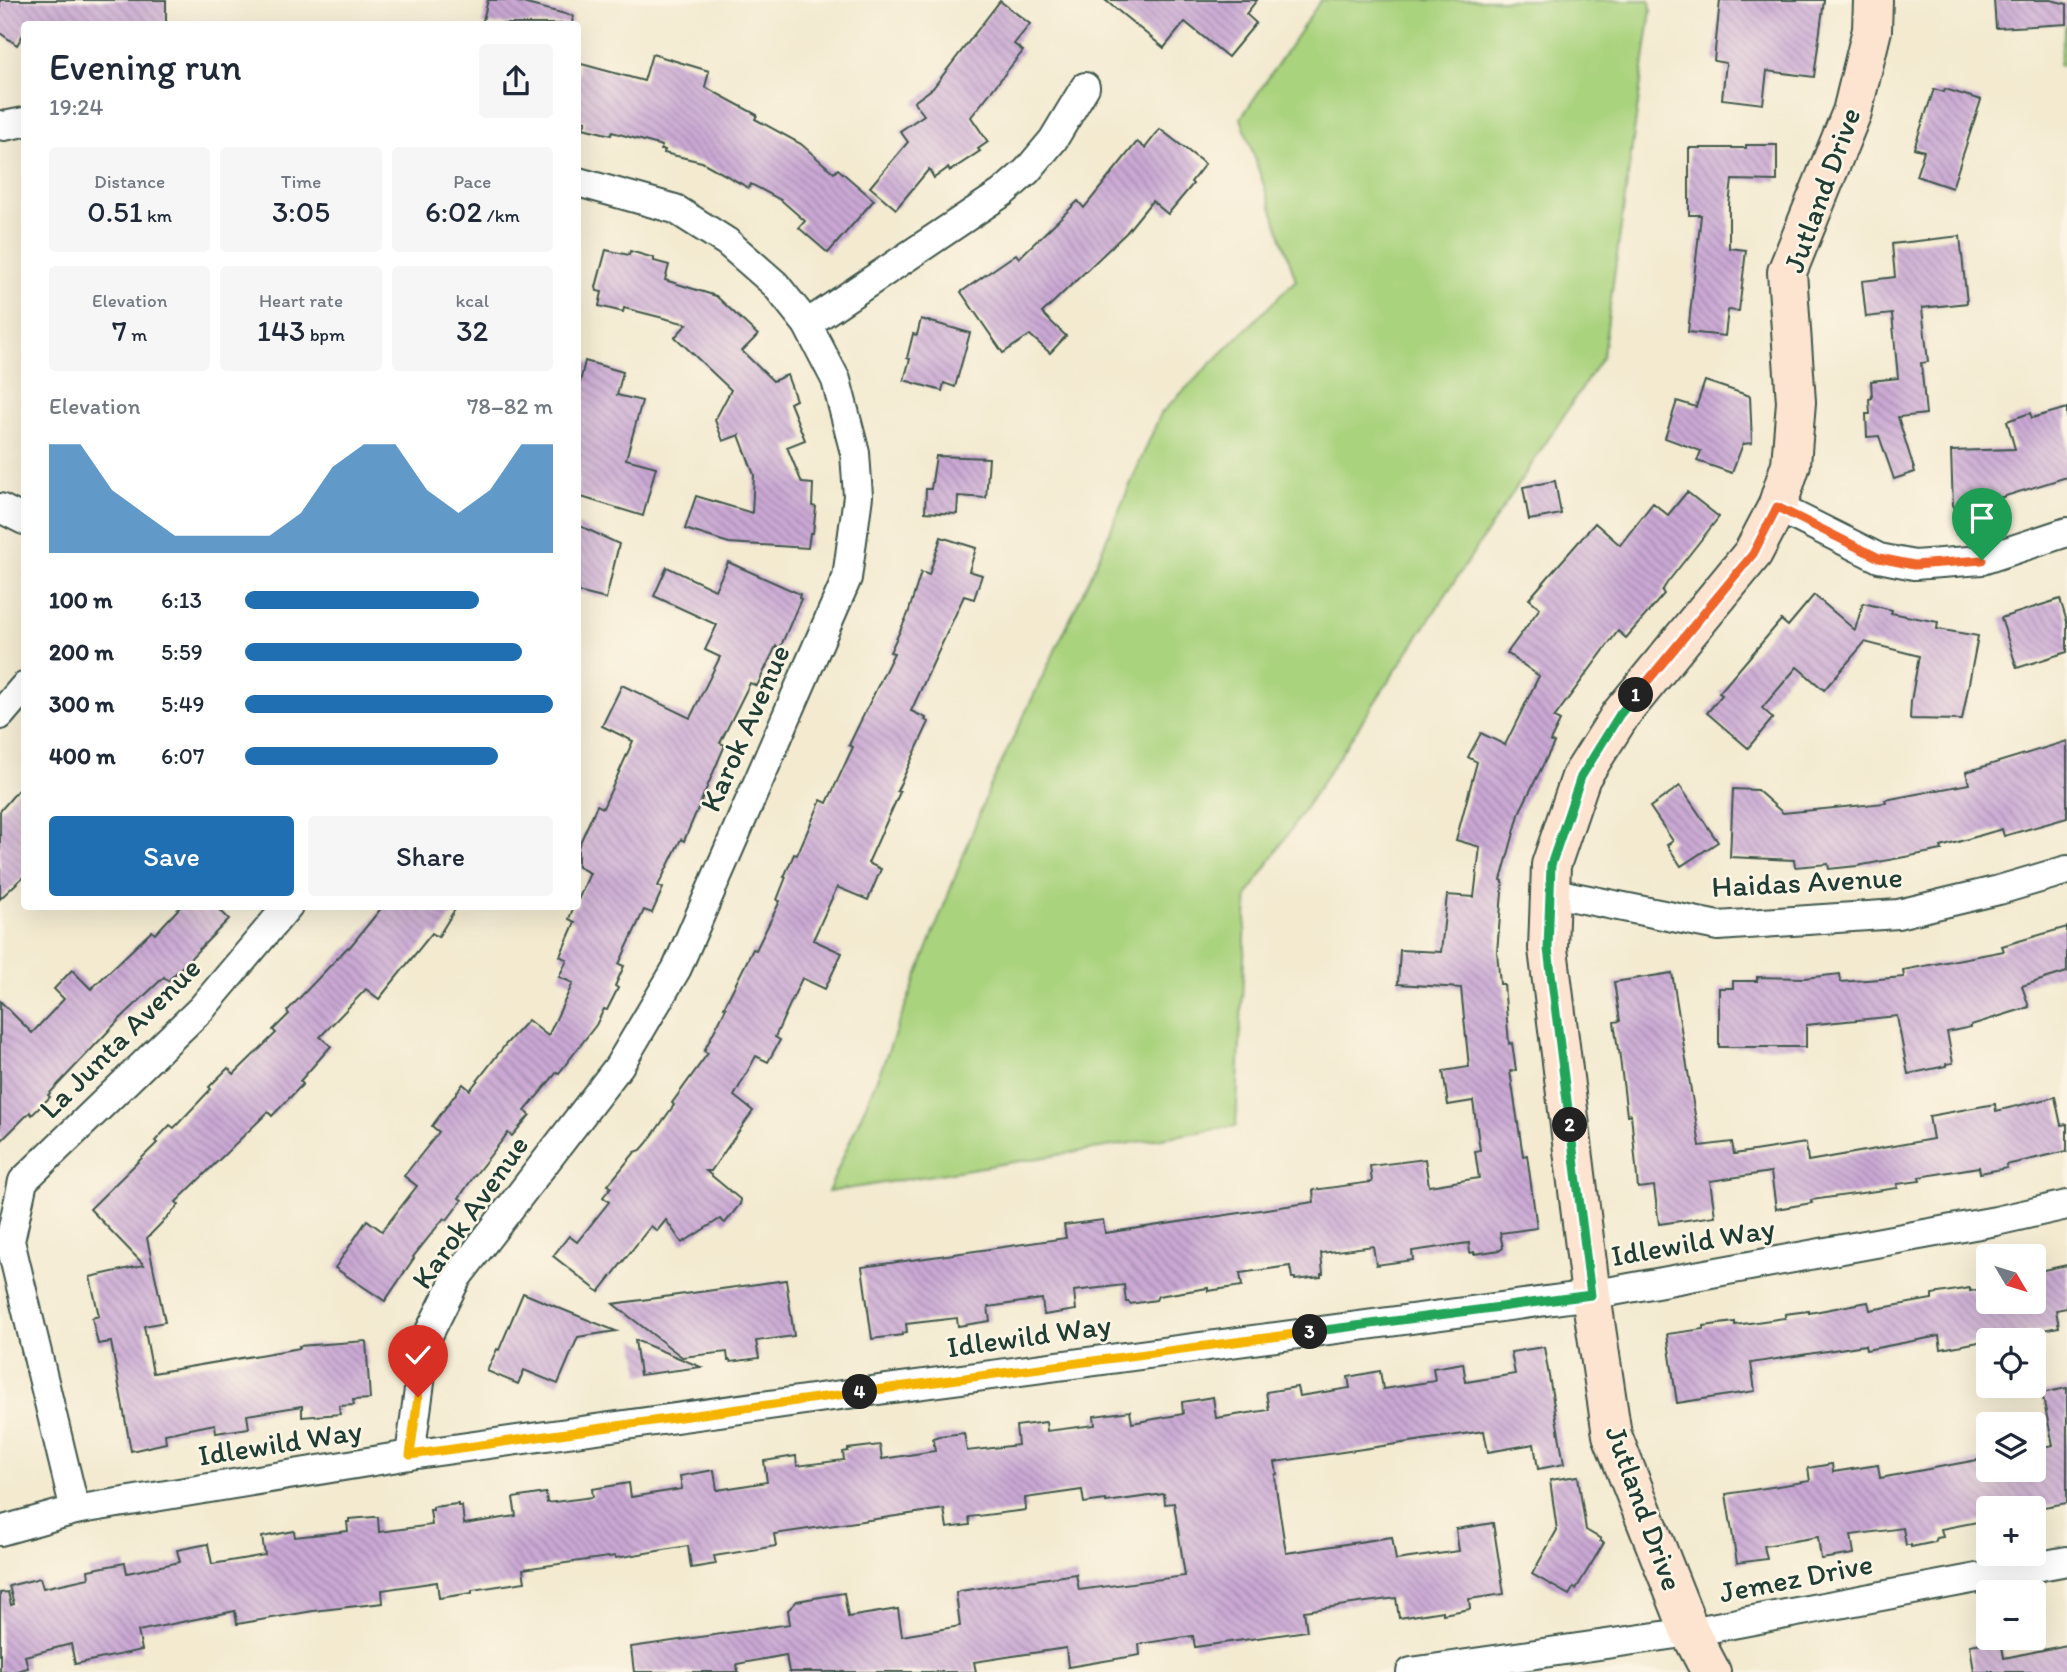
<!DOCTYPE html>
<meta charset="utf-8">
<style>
:root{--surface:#fff;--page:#f6f6f7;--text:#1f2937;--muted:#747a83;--accent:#1f6fb2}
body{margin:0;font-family:Itim,sans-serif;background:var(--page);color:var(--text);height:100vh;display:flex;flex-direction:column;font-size:26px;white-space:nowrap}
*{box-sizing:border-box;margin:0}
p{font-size:23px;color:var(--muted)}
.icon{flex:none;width:38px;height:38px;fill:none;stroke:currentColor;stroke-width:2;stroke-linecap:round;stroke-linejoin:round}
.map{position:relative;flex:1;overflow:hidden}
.panel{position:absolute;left:21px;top:21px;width:560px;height:889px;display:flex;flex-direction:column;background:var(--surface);border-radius:7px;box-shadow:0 7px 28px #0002}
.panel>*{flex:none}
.needle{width:46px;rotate:128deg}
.controls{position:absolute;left:1976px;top:1244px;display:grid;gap:14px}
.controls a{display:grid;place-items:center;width:70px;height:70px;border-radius:7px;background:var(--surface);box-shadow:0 7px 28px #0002;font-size:35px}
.pin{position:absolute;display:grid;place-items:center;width:60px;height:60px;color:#fff;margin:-72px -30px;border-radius:50% 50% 50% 0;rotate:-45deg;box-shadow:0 0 7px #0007}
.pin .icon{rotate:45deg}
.km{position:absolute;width:35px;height:35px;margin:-18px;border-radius:50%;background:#222;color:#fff;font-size:19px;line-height:35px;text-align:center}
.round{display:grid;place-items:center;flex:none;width:74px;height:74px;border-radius:7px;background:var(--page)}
.head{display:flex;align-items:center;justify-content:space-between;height:119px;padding:0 28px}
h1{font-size:38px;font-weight:600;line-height:52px}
.stats{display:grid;grid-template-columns:repeat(3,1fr);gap:10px;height:119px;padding:7px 28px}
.stats div{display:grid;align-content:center;border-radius:7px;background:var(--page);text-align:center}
.stats b{font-size:30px;font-weight:600}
.stats small{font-size:19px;font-weight:400}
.stats p{font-size:19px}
.chart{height:196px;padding:14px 28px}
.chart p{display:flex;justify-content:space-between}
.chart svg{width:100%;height:126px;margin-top:7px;fill:var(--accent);opacity:.7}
.primary-button{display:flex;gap:14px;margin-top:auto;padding:14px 28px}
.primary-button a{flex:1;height:80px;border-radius:7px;background:var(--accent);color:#fff;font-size:28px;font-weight:600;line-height:80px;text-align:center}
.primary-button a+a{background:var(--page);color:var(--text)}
ul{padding:0 28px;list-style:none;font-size:23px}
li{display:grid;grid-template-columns:112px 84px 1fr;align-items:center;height:52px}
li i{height:18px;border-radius:9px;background:var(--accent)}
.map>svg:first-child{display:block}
</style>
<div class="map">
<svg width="2067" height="1672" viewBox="0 0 2067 1672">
<defs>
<pattern id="building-back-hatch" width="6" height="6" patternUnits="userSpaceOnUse" patternTransform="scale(1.75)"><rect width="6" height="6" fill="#caa8d4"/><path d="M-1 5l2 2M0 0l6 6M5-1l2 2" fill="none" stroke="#a38aad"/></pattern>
</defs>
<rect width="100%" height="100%" fill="#fcf5e5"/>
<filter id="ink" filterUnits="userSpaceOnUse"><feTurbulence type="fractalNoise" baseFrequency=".0143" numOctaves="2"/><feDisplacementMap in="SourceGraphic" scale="14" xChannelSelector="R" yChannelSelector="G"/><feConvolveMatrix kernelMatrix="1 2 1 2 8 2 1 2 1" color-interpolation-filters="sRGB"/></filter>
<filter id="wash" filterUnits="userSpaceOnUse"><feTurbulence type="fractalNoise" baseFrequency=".00686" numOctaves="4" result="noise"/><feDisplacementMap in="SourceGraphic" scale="28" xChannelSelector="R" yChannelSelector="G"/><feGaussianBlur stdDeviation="1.57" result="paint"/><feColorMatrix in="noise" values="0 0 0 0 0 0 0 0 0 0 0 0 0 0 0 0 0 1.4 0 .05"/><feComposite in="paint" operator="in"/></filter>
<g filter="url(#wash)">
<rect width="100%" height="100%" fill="#f3ead0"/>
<!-- grass -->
<g fill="#aad37e" stroke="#648859" stroke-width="2">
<polygon points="1321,0 1650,0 1651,10 1603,356 1247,896 1236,1126 828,1192 882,1067 989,789 1092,573 1161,413 1296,280 1241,118"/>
<polygon points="2067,17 2067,67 2059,65"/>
</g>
<g id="blocks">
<!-- building -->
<g fill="url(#building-back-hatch)">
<polygon points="0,0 166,0 166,24 24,24 24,33 17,45 0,33"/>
<polygon points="488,0 511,0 573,16 572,24 482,24"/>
<polygon points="1105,0 1257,0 1246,14 1256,23 1228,57 1185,22 1164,48"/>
<polygon points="1720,0 1824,0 1814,77 1767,71 1763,104 1722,99 1726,63 1714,61"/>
<polygon points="1994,0 2051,0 2067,4 2067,24 1996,28"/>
<polygon points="1000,1 1030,24 1014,44 1023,51 971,117 988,142 978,149 980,151 950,171 948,168 934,178 929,169 896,209 870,187 908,142 900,131 924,115 914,102 933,88"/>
<polygon points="652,54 709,71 705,87 757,115 755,119 801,144 834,173 838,169 874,200 828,253 799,228 805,221 781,200 751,184 749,188 702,162 664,153 665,150 661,150 662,146 612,132 611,135 583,128 586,121 578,119 578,63 644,81"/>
<polygon points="1934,89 1944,92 1945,89 1981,100 1952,188 1916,176 1924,151 1914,148"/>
<polygon points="1160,129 1205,164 1191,182 1193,184 1168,214 1152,201 1126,233 1042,313 1066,336 1050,353 1030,335 1003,353 961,292 1016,254 1019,258 1078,201 1084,208 1137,142 1145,148"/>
<polygon points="1746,145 1777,145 1777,181 1732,180 1729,205 1729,248 1746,250 1739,311 1728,310 1725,336 1688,332 1701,215 1689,215 1689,148 1746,148"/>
<polygon points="1960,236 1967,303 1922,308 1928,362 1921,363 1926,414 1898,417 1915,472 1894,479 1879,436 1867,437 1866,414 1870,414 1869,399 1872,398 1871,381 1898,378 1892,314 1866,317 1862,281 1895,277 1892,244"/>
<polygon points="606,250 629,255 630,251 654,258 654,261 669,265 665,280 716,296 758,335 742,351 773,381 787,375 796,400 790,403 805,440 787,447 802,483 813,484 812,506 816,507 813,533 810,533 808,548 729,543 685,529 696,496 752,513 754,475 739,435 723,441 715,420 731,390 675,337 687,324 624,308 623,312 599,306 602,292 597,291 596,287"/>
<polygon points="921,319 970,333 955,387 944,383 942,391 904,380 910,359 907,358 913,334 917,335"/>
<polygon points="585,361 623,372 617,395 642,401 626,459 656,467 643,516 578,496 578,391"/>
<polygon points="1705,381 1750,396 1752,443 1743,444 1732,473 1697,461 1701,451 1665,438 1677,401 1696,407"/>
<polygon points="2067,408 2067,477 1996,499 1997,506 1953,507 1951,451 2015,449 2007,421 2030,413 2032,418"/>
<polygon points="936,456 989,458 986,498 958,496 957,514 925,512 926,489 931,489"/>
<polygon points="1555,481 1561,514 1529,520 1523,487"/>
<polygon points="1687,492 1719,517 1667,583 1662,591 1664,594 1626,638 1618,631 1554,718 1560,721 1550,741 1554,743 1520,811 1501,880 1503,881 1497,952 1500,984 1504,984 1509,1044 1512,1043 1516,1070 1510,1071 1523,1156 1527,1155 1537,1228 1500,1233 1503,1248 1500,1250 1474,1254 1474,1252 1470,1253 1469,1243 1412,1251 1413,1260 1376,1265 1373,1246 1321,1253 1323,1274 1321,1274 1321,1277 1295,1280 1295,1278 1292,1278 1290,1266 1240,1273 1242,1286 1208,1291 1208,1288 1158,1296 1156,1300 1130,1304 1129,1302 1126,1302 1124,1285 1074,1291 1076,1310 1044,1315 1042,1299 988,1307 990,1321 958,1326 957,1318 906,1324 907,1332 902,1333 902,1335 872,1339 862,1267 1066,1238 1064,1225 1103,1220 1105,1233 1314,1202 1313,1190 1372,1182 1370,1166 1425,1159 1429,1186 1479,1178 1475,1151 1480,1150 1473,1101 1448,1105 1443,1071 1469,1067 1461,988 1398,984 1400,950 1441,952 1447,895 1474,897 1480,847 1456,840 1477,762 1468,757 1481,733 1505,745 1539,676 1507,653 1540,608 1529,599 1595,523 1620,545 1653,503 1668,515"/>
<polygon points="578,525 619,544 606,599 578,592"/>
<polygon points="941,537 976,548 969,571 982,575 974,599 964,596 911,711 926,718 925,720 929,722 897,791 900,792 868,863 881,869 868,900 837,887 813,940 842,953 825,989 802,978 775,1037 780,1040 768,1062 756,1056 734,1096 753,1111 711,1171 706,1171 741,1200 740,1204 725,1223 720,1219 682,1243 666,1220 657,1231 651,1226 599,1292 553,1256 569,1236 577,1242 609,1202 603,1197 611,1187 608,1185 635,1152 641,1150 647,1143 674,1105 672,1103 708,1053 704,1051 726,1008 724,1007 753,949 756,950 780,901 777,900 786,877 784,877 794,854 797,855 821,800 827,803 853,747 849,745 894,653 890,652 908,614 921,572 929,575"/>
<polygon points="728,562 800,594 799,598 801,599 780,648 776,646 757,686 750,683 720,743 725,745 684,841 681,839 658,886 663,888 652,913 644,910 619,964 624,966 615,986 618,988 607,1010 604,1009 596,1025 559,1073 557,1072 525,1111 530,1115 512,1136 508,1133 472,1179 459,1198 462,1200 447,1220 444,1218 413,1257 414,1258 385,1301 335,1268 367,1220 382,1231 417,1186 404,1176 439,1132 432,1126 463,1084 470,1090 506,1044 528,1020 548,1036 573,983 559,977 567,960 560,956 575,922 569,919 574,906 578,906 578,900 590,873 578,867 578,847 597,805 603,808 633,741 602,726 622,685 690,718 720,657 705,650 717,625 654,596 667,567 715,590"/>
<polygon points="1814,595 1855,630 1863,603 1892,610 1891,613 1938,622 1937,629 1978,636 1962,720 1910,719 1911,701 1919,656 1865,642 1824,690 1797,667 1762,708 1773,718 1748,748 1707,713 1722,695 1719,693 1781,620 1788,626"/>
<polygon points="2060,599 2067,622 2067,652 2017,668 2001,618"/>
<polygon points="2067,741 2067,818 2004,836 2002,829 1941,847 1942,850 1857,866 1829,869 1828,864 1795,867 1794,860 1730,857 1733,789 1757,790 1783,813 1886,803 1885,800 1969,784 1966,772"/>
<polygon points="24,783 24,876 0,899 0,811"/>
<polygon points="1680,786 1718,842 1681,866 1667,845 1673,841 1650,807"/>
<polygon points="181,906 216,906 229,919 168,981 164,977 118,1021 48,1095 50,1097 32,1115 30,1112 0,1142 0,1001 32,1033 64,999 54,989 72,970 91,989 152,931 155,934"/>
<polygon points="383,906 457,906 438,937 432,933 379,999 366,989 320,1037 331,1046 300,1081 303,1084 272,1116 268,1112 176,1202 179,1205 147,1238 165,1322 144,1326 153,1373 300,1348 299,1346 366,1341 370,1399 353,1400 354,1405 339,1406 340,1414 302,1417 302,1406 247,1415 249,1428 216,1433 215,1424 165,1434 166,1443 131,1451 111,1342 98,1344 92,1318 99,1316 90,1277 144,1265 90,1209 157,1143 155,1141 170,1125 174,1128 211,1089 209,1087 228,1068 234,1074 276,1033 273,1030 289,1014 287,1011 348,947 349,948"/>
<polygon points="2067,927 2067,972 2022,986 2029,1007 1971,1025 1971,1027 1947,1032 1953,1063 1946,1064 1946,1066 1908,1074 1897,1016 1806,1025 1806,1047 1719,1047 1719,988 1733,988 1733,981 1757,981 1757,977 1804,978 1840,974 1841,982 1904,977 1903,970 2004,951 2002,946"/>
<polygon points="1672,973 1700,1146 1732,1142 1734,1154 1806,1143 1808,1161 1933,1139 1929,1116 1995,1104 1996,1111 2055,1097 2061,1125 2067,1124 2067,1151 2006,1165 2007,1168 1980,1173 1979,1167 1919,1177 1920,1181 1897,1184 1898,1188 1811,1200 1812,1203 1776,1209 1771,1172 1710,1181 1715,1216 1659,1224 1654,1186 1638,1188 1631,1114 1627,1115 1619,1050 1618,1050 1614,1022 1620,1021 1614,982"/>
<polygon points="2067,1265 2067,1308 2056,1310 2059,1327 1941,1349 1939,1336 1866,1350 1865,1345 1751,1363 1755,1391 1677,1403 1667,1334 1704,1329 1704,1326 1735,1322 1735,1325 1785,1318 1785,1314 1809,1311 1809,1313 1868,1302 1870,1310 1932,1299 1932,1294 1970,1288 1970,1291 1988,1288 1988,1302 2034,1302 2034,1272"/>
<polygon points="786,1280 794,1336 756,1341 759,1358 731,1362 730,1360 728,1360 727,1352 682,1357 613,1304"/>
<polygon points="523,1293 566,1311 616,1331 578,1337 558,1384 524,1370 518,1384 487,1371 497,1349 499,1350"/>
<polygon points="635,1340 701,1367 640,1375"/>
<polygon points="1544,1347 1564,1464 1538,1469 1534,1444 1488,1452 1484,1431 1275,1462 1277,1474 1275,1475 1276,1488 1286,1553 1392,1537 1396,1560 1459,1551 1456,1529 1493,1523 1504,1594 1469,1599 1470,1609 1443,1614 1443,1611 1399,1618 1396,1598 1359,1603 1304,1611 1307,1631 1195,1647 1193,1636 1139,1644 1140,1655 1068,1667 1066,1648 974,1662 976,1672 789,1672 786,1655 737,1664 738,1672 634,1672 631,1647 790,1624 788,1610 797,1601 844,1593 848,1617 898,1609 902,1636 960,1626 956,1593 960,1591 1076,1574 1079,1590 1185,1576 1174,1503 1165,1504 1164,1494 1106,1502 1106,1500 1084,1503 1082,1490 1025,1498 1026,1510 969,1517 970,1525 947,1528 944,1509 774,1534 776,1546 714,1556 716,1564 691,1568 688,1546 616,1558 615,1556 523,1569 525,1582 472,1590 472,1593 439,1598 437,1582 382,1590 383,1603 313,1611 237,1624 235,1611 138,1631 142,1650 75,1664 71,1644 25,1656 28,1668 13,1672 0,1672 0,1593 8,1592 11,1605 14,1604 9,1586 40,1578 43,1588 89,1578 88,1570 125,1563 127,1573 180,1562 177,1550 208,1544 212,1564 265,1555 262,1537 294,1531 295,1537 348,1531 347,1522 349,1522 349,1519 374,1517 378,1517 379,1532 432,1525 430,1510 433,1510 433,1507 458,1504 458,1506 462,1506 464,1524 516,1516 513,1498 546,1493 547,1503 593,1497 592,1489 629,1483 631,1497 682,1489 680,1476 714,1470 717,1490 767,1482 764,1461 796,1456 797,1466 844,1460 843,1452 848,1451 848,1449 880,1445 882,1459 935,1451 933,1438 939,1436 964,1433 967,1451 1018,1445 1016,1426 1046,1422 1047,1431 1095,1425 1094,1416 1130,1411 1132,1423 1183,1414 1182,1402 1213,1397 1216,1418 1269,1410 1266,1392 1297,1387 1299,1396 1350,1388 1348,1377 1380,1371 1383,1389 1435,1381 1433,1368 1463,1363 1466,1382 1515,1374 1511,1352"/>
<polygon points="2067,1388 2067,1503 2038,1508 1988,1508 1988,1520 1941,1529 1943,1537 1937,1538 1935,1542 1911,1547 1911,1545 1906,1545 1903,1528 1851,1535 1854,1554 1821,1559 1818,1537 1764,1546 1767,1559 1737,1563 1726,1494 1810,1481 1808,1468 1832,1464 1833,1472 1878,1465 1880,1478 1988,1458 1988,1470 2034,1470 2034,1449 2053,1445 2042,1393"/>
<polygon points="1578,1476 1586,1530 1601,1539 1600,1541 1604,1543 1576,1589 1574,1587 1569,1595 1532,1574 1557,1530 1550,1480"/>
<polygon points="2001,1640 2004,1658 2067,1645 2067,1672 1974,1672 1970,1645"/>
</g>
</g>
</g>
<g filter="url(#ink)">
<use href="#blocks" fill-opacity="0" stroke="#3f574b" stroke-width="2"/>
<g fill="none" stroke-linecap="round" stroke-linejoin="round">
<defs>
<g id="street">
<polyline points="0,125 4,126 24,122"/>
<polyline points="807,324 1002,193 1027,171 1053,140 1085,87"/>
<polyline points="1777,507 1879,558 1914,565 1982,560 2067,532"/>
<polyline points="0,508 24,520"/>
<polyline points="0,715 24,687"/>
<polyline points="1549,892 1718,926 1898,914 1999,890 2067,870"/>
<polyline points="410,1455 426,1339 457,1277 619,1066 677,968 847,578 858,496 855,453 836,380 807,324 775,284 727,242 675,209 578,182"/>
<polyline points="75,1510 10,1241 23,1181 202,1008 288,906"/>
<polyline points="0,1531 75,1510 410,1455 826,1397 1591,1295 1996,1221 2067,1205"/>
<polyline points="1411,1672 1690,1632 2067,1561"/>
</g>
<polyline id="secondary" points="1711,1672 1690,1632 1612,1435 1591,1295 1548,949 1551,865 1581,777 1621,714 1753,553 1777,507 1791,464 1796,402 1787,272 1852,112 1872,30 1873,0"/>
</defs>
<!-- street casing -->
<use href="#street" stroke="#3f574b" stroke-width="32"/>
<!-- secondary casing -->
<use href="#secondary" stroke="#3f574b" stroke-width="42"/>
<!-- street -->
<use href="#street" stroke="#fff" stroke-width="28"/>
<!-- secondary -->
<use href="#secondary" stroke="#fde4d0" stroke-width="38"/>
</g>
</g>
<g fill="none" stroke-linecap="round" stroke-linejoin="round" filter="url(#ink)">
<defs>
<polyline id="split-1" points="1636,695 1753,554 1777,507 1879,558 1914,565 1982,560"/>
<polyline id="split-2" points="1570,1125 1548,949 1551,865 1581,777 1620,714 1636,695"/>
<polyline id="split-3" points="1310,1332 1591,1295 1570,1125"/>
<polyline id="split-4" points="860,1392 1310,1332"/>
<polyline id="split-5" points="418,1397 410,1455 860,1392"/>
</defs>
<!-- split-1 casing -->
<use href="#split-1" stroke="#fff" stroke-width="14"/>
<!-- split-2 casing -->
<use href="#split-2" stroke="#fff" stroke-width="14"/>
<!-- split-3 casing -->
<use href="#split-3" stroke="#fff" stroke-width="14"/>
<!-- split-4 casing -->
<use href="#split-4" stroke="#fff" stroke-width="14"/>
<!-- split-5 casing -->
<use href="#split-5" stroke="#fff" stroke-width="14"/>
<!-- split-1 -->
<use href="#split-1" stroke="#f0652b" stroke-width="9"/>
<!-- split-2 -->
<use href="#split-2" stroke="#22a559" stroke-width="9"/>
<!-- split-3 -->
<use href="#split-3" stroke="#22a559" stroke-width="9"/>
<!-- split-4 -->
<use href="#split-4" stroke="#f5b400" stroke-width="9"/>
<!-- split-5 -->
<use href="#split-5" stroke="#f5b400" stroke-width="9"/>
</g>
<g text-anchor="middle" stroke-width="5" stroke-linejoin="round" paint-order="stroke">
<!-- street labels -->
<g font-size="30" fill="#1f3d34" stroke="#fcf5e5">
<text transform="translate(1822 190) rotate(-70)" y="10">Jutland Drive</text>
<text transform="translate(745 728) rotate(-66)" y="10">Karok Avenue</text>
<text transform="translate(1807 882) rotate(-3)" y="10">Haidas Avenue</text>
<text transform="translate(120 1038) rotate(-45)" y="10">La Junta Avenue</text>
<text transform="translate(470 1212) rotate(-55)" y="10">Karok Avenue</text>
<text transform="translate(1693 1242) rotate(-10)" y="10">Idlewild Way</text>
<text transform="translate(1029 1336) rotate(-8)" y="10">Idlewild Way</text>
<text transform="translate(280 1443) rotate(-9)" y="10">Idlewild Way</text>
<text transform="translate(1644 1508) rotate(70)" y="10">Jutland Drive</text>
<text transform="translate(1796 1578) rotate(-11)" y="10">Jemez Drive</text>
</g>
</g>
</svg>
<div class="controls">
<a><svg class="needle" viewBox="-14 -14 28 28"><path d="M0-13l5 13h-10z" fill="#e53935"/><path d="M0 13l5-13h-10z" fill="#747a83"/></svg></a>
<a><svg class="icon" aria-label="locate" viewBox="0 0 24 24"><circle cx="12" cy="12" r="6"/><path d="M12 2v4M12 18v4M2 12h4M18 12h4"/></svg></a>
<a><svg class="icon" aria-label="layers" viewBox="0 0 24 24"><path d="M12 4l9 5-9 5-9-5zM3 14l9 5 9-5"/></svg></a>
<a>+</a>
<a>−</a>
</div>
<div class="pin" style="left:1982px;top:560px;background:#1e9e55"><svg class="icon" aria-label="arrive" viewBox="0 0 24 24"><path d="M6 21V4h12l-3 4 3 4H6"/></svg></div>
<div class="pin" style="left:418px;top:1397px;background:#d93025"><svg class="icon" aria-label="check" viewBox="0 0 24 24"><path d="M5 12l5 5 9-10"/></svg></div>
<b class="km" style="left:1636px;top:695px">1</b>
<b class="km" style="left:1570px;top:1125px">2</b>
<b class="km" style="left:1310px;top:1332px">3</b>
<b class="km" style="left:860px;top:1392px">4</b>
<section class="panel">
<div class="head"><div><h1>Evening run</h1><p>19:24</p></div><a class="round"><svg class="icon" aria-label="share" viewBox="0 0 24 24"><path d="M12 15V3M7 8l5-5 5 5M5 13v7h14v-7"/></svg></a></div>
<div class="stats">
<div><p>Distance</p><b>0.51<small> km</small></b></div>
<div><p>Time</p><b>3:05</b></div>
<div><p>Pace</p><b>6:02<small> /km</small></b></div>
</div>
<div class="stats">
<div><p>Elevation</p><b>7<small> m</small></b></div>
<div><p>Heart rate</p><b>143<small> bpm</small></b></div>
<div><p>kcal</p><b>32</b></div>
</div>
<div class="chart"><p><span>Elevation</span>78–82 m</p>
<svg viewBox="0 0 160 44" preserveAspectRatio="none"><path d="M0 44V6L10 6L20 22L30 30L40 38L50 38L60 38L70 38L80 30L90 14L100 6L110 6L120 22L130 30L140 22L150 6L160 6V44z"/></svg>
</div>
<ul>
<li><b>100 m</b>6:13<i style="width:76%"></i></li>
<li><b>200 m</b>5:59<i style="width:90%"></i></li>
<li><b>300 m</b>5:49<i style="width:100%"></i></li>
<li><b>400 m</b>6:07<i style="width:82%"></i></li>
</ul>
<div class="primary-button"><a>Save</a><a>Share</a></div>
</section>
</div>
